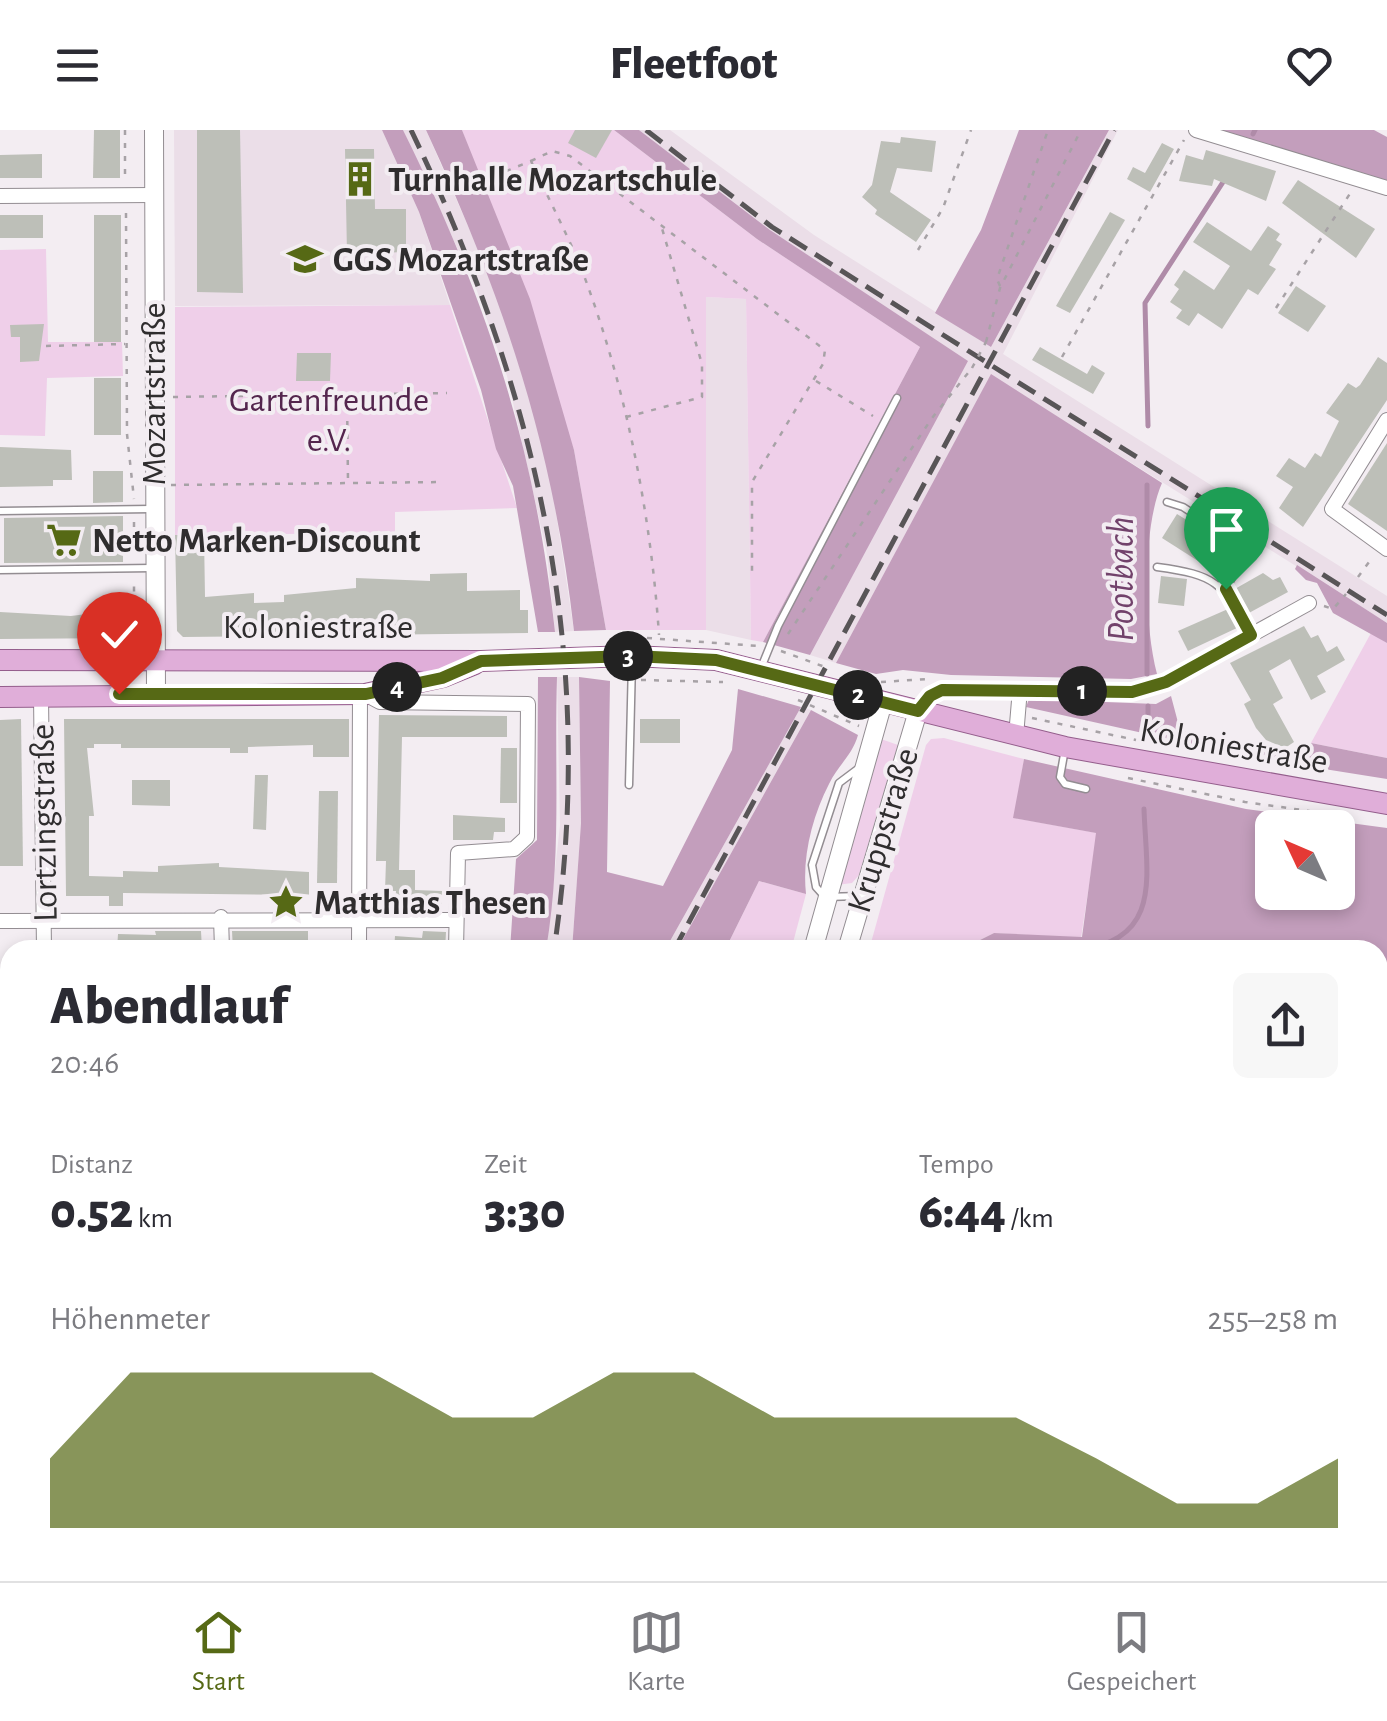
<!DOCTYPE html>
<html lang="de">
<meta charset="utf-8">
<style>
:root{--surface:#fff;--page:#f7f7f7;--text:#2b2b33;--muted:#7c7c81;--line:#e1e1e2;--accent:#566915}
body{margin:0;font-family:"Alegreya Sans",sans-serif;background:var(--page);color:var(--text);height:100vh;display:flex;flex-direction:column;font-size:38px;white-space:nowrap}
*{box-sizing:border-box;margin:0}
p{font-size:32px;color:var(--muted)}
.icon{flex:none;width:55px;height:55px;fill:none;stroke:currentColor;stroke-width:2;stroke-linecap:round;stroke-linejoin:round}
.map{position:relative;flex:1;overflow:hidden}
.details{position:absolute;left:0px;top:810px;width:1388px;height:642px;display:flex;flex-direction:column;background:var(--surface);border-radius:30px 30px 0 0;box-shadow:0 5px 15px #0003}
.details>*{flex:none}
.needle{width:65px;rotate:314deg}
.tools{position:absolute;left:1255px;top:680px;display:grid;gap:20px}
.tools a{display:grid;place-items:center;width:100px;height:100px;border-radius:15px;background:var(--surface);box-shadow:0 5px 15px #0003;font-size:50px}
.pin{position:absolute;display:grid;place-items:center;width:85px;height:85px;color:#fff;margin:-102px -42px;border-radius:50% 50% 50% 0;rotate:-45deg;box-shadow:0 0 10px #0007}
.pin .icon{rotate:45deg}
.km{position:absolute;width:50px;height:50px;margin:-25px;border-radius:50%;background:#222;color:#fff;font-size:28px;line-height:50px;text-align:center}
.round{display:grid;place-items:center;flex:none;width:105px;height:105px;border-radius:15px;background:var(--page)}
.summary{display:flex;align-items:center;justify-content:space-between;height:170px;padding:0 50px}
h1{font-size:55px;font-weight:800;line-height:75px}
.stats{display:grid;grid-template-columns:repeat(3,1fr);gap:15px;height:170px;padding:10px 50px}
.stats div{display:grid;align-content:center}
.stats b{font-size:50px;font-weight:800}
.stats small{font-size:28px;font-weight:400}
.stats p{font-size:28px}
.chart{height:280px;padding:20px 50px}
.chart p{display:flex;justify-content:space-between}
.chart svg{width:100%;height:180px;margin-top:10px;fill:var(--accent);opacity:.7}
header{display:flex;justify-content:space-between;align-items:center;height:130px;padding:0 50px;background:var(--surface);font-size:45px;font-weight:800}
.dock{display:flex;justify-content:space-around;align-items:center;height:140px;border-top:2px solid var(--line);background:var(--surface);font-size:28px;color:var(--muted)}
.dock a{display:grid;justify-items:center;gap:5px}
.dock .active{color:var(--accent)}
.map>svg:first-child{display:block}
</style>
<header><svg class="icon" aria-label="menu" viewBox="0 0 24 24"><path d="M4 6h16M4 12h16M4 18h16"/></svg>Fleetfoot<svg class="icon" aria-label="heart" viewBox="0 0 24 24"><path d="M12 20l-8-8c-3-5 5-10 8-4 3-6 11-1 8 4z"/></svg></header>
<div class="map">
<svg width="1387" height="1451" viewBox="0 0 1387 1451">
<rect width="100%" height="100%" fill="#f3edf2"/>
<!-- built -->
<g fill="#ebdee8">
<polygon points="174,0 382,0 419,82 450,175 175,176"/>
<polygon points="403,0 426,0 496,160 548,330 574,501 555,502 547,424 507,246 477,161"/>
<polygon points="639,0 670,0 814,105 991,217 1109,0 1118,0 1003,224 1387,466 1387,493 991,245 836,533 810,525 967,231 770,100"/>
<polygon points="706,167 746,169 751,510 706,500"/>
<polygon points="557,547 579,547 581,693 572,820 546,820 560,695"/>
<polygon points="801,577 811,580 677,820 665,820"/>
</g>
<!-- green -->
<g fill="#efcfe9">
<polygon points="462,0 614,0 757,109 920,217 763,512 751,510 746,169 706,167 706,500 606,500 574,320"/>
<polygon points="46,119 48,212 122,212 123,246 47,248 45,306 0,305 0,120"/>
<polygon points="450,175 517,378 395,382 395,403 175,405 175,177"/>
<polygon points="1371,503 1387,513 1387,628 1311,613"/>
<polygon points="944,608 1024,629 1014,688 1097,703 1081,808 994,803 960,820 869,820 926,615 931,609"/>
<polygon points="881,609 898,615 859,745 852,753 837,755"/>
<polygon points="759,751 806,764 791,820 725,820"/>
<polygon points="1378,957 1387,959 1387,1208 1378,1205"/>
<polygon points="10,1080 10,1442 291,1443 286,1451 0,1451 0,1081"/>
<polygon points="1378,1228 1387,1231 1387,1451 614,1451 621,1442 1378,1442"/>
<polygon points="458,1443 593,1443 585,1451 455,1451"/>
</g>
<!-- forest -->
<g fill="#c39ebc" fill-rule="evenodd">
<path d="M382,0H403C486,168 535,315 555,502H538L513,356L496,319L481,260L419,82Z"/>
<path d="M426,0H462L530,169L574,320L606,500L574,501C553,315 504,169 426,0Z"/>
<polygon points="614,0 639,0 770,100 968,231 810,525 763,512 920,217 757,109"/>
<polygon points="1019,0 1109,0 991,217 935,183 981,100"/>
<polygon points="1220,0 1374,0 1387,7 1387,51"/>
<path d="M991,244L1162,353C1142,399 1144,495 1157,544L1131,549L951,545L903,540L876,544L836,533Z"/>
<polygon points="1297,435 1387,493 1387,513 1333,483 1317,453 1306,450 1295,439"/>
<path d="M538,547H557C554,642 562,725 546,820H510L516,729L537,710Z"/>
<polygon points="579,547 610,551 607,742 663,756 732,620 738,559 801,577 665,820 572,820 581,693"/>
<polygon points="1171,566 1180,600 1300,627 1311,613 1387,628 1387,649 1255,628 1026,577 1029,569 1156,574"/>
<path d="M811,580L858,605C852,626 838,635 829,654C812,687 802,727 806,764L759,751L725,820H677Z"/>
<path d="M1024,629L1246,679L1387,698V846L1378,847V820H960L994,803L1082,807L1096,703L1013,688ZM1272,698H1338V762H1272Z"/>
</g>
<!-- water -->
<polygon fill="#af8ba8" points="1378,1281 1387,1285 1387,1451 1091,1451 1051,1443 1378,1442"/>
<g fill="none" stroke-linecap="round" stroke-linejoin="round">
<!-- stream -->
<g stroke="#af8ba8" stroke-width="5">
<polyline points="1253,4 1255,0"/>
<polyline points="1148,296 1145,173 1225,49"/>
<polyline points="1147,544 1147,355"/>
<polyline points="1148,599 1148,576"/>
<path d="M1079,820C1164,809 1146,744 1144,679"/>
</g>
</g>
<!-- building -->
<g fill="#bdbfb8">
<polygon points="94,0 120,0 120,48 93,48"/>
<polygon points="197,0 240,0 243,163 197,162"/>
<polygon points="575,0 612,0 596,28 568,13"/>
<polygon points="901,7 936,11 932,42 897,38 890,62 931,90 916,112 875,84 877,80 862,67 872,55 881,11 900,13"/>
<polygon points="1162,13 1174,19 1150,62 1127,49 1133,37 1145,43"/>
<polygon points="345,19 374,19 375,79 406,79 406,122 347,124"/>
<polygon points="1206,20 1276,41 1266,71 1214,49 1212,56 1179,51 1186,25 1203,30"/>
<polygon points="42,24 42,48 0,48 0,25"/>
<polygon points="1298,50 1375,99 1356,128 1282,73"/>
<polygon points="1110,82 1125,90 1070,183 1056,176"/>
<rect x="0" y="85" width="43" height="23"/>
<rect x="94" y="85" width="27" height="127"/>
<polygon points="1207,92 1251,121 1268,96 1280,104 1276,110 1282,114 1269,135 1276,139 1258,165 1248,159 1222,199 1198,183 1189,196 1176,188 1182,180 1170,172 1179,159 1174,155 1184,140 1214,160 1230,136 1193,112"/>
<polygon points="1296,156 1326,176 1308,202 1278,183"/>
<polygon points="44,194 39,231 20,232 20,207 11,207 10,195"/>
<polygon points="1040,217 1087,244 1092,235 1105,243 1093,264 1032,230"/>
<polygon points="297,223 331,223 330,251 296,251"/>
<polygon points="1378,227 1387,233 1387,270 1303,397 1279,378 1293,357 1276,346 1289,328 1305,338 1315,323 1321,327 1339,291 1326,283 1348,253 1356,258 1360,255"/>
<rect x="94" y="248" width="27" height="57"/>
<polygon points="1387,313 1387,401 1348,374"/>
<polygon points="0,317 71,320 72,350 53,350 53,356 0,357"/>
<polygon points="93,341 123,341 123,372 93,373"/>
<polygon points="1177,384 1235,420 1220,445 1162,408"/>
<polygon points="123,386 123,432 4,433 4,388"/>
<polygon points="175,405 204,405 205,467 254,463 254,473 284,472 284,465 356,458 356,448 430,451 430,444 467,443 467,461 520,460 520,480 528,480 528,503 183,507 177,501"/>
<polygon points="1263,443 1273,450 1280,447 1288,462 1247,484 1233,460"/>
<polygon points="1161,446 1187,449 1184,476 1158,473"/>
<polygon points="93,479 128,479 128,508 0,509 0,482 71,486 94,483"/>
<polygon points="1228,479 1239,497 1188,521 1178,501"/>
<polygon points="1304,496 1311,508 1318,505 1327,522 1337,516 1345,530 1317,546 1326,562 1311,570 1290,529 1269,541 1283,568 1273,574 1294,612 1285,618 1266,610 1256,598 1244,574 1251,570 1230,533"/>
<polygon points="379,585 507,586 507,607 402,607 399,740 415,740 415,760 442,761 441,779 395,777 396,761 385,761 386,731 376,731"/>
<polygon points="21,589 23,736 0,736 0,590"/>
<polygon points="64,589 349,589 349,627 313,627 313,615 248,617 248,623 230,623 230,618 121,618 121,614 94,614 94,618 87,618 94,686 89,686 89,746 123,747 123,741 158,742 158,736 219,733 219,737 309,742 309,765 123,763 123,776 109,776 109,766 66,766"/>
<rect x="640" y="589" width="40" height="24"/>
<polygon points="501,618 517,618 517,673 500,673"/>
<polygon points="255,645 268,645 266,700 253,699"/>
<polygon points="132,650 170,650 170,676 132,675"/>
<polygon points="319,661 338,661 337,753 317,753"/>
<polygon points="453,685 505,688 505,702 494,702 493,710 453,710"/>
<polygon points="155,801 201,801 202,820 117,820 118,804 156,805"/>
<polygon points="232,801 308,801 308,820 233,820"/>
<polygon points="423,801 446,802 445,820 394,820 395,806 422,808"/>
</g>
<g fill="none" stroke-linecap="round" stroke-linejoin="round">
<defs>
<g id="service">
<polyline points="1167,372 1183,377 1247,419 1226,459"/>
<polyline points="0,381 152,379"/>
<path d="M1157,437C1216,445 1222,452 1250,503"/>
<polyline points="0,440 153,438"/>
<polyline points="761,538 778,496 897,268"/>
<polyline points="1065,619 1060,647 1065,654 1086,659"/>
<polyline points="859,638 839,653 812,735 816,757 825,767 860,766"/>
<polyline points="629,655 632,532"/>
</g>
<g id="minor">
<polyline points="1196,0 1387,58"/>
<polyline points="0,66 154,65"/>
<polyline points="1387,290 1332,379 1387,419"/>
<polyline points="365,564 380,572 528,574 527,707 514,719 458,723 456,820"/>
<polyline points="41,566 44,820"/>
<polyline points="918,581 929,566 942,560 1131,562 1166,552 1309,473"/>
<polyline points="1016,606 1020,559"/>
<polyline points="221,787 222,820"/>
<polyline points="0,791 456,790"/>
<polyline points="359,820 360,564"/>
<polyline points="0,1064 10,1063"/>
<polyline points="1378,1219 1387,1222"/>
</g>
<g id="tertiary">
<polyline points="154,0 156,564"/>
<polyline points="813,820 883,572"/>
<polyline points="847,820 918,581"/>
<polyline points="601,1451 609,1442"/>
</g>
<g id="primary">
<polyline points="0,530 481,531 632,526 716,530 1065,617 1387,674"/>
<polyline points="0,567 365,564 443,547 475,534"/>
</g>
</defs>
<!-- service casing -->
<use href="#service" stroke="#938d92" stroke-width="9"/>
<!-- minor casing -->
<use href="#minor" stroke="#938d92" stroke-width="16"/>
<!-- tertiary casing -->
<use href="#tertiary" stroke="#938d92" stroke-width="20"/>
<!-- primary casing -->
<use href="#primary" stroke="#945e8c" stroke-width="22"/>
<!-- path -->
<g stroke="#a7a2a6" stroke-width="2.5" stroke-dasharray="5 8" stroke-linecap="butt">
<polyline points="125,0 125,50"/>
<polyline points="531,31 552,21 570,26 825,220 823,234 752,352 752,446"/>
<path d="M482,51L531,31C548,68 568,105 583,143C626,257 651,385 659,505"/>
<polyline points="126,83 127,304 134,369"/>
<polyline points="918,120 943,78 971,0"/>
<polyline points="1000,156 997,149 1048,0"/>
<polyline points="1276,178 1351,62"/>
<polyline points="986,212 1000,158 1081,0"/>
<polyline points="46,216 125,214"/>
<polyline points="1062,227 1184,10"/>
<polyline points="816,251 873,286"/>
<polyline points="347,265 348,352"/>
<polyline points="173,267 447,263"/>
<polyline points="626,287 702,267 702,234 661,95"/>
<polyline points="171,355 444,352"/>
<polyline points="134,392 134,429"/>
<polyline points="1358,447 1372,428"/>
<polyline points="1324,476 1333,479 1346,464"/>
<polyline points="788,504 932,288 972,238"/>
<polyline points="647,508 759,516"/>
<polyline points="128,512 134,501 134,452"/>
<polyline points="781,521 825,537"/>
<polyline points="641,550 723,552"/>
<polyline points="881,552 927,549"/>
<polyline points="798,570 859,596"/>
<polyline points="1032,588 1136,610"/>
<polyline points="1128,648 1245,672 1352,687"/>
<polyline points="0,1103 10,1099"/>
<polyline points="0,1191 10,1190"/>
<polyline points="1378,1237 1387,1240"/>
<polyline points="1378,1261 1387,1264"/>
<polyline points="0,1311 10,1295"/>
<polyline points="624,1450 631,1442"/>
<polyline points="2,1451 10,1437"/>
<polyline points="178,1451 182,1442"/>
<polyline points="234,1451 239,1442"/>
<polyline points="460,1451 464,1442"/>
<polyline points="577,1451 585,1442"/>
<polyline points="648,1451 656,1442"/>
</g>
<!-- service -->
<use href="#service" stroke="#fff" stroke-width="6"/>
<!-- minor -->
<use href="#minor" stroke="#fff" stroke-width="14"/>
<!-- tertiary -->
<use href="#tertiary" stroke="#fff" stroke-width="18"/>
<!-- primary -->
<use href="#primary" stroke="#e0aed9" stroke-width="20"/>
<!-- rail -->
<g stroke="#585557" stroke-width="5" stroke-dasharray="20 10" stroke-linecap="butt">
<path d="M411,0C538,264 598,527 554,820"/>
<polyline points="646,0 772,97 1387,485"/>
<polyline points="674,820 1114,0"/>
<polyline points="1378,861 1387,861"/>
<polyline points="1378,901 1387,901"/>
<polyline points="309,1451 314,1442"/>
<polyline points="370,1451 374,1442"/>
</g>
<!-- path-bridge -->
<polyline stroke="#a7a2a6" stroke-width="2.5" stroke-dasharray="5 8" stroke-linecap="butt" points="972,238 986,212"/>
</g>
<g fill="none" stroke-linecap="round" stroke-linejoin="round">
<defs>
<polyline id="route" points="119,564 366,564 442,548 481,531 632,526 716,530 918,581 930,566 942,560 1132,562 1166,552 1251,505 1226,459"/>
</defs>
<!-- route casing -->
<use href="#route" stroke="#fff" stroke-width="20"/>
<!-- route -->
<use href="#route" stroke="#566915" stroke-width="12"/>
</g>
<!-- icons -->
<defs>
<symbol id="building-bare" viewBox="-9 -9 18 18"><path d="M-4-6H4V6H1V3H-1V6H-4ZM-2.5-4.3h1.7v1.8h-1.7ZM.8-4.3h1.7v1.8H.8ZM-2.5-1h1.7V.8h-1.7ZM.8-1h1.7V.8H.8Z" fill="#566915" stroke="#f3edf2" stroke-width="2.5" paint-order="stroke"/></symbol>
<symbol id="school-bare" viewBox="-9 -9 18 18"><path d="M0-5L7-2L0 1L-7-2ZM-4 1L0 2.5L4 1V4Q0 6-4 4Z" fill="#566915" stroke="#f3edf2" stroke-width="2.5" paint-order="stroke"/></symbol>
<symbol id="supermarket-bare" viewBox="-9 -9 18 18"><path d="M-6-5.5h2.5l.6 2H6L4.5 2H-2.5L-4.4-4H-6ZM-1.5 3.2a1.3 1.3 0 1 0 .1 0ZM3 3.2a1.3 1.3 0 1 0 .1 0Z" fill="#566915" stroke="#f3edf2" stroke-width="2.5" paint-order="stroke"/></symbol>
<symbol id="sight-bare" viewBox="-9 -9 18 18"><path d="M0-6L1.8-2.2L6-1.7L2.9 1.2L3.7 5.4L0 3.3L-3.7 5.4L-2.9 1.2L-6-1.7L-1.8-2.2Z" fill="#566915" stroke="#f3edf2" stroke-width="2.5" paint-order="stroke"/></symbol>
</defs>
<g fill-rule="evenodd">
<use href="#building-bare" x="335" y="24" width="50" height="50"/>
<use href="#school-bare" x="280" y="104" width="50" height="50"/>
<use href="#supermarket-bare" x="39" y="385" width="50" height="50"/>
<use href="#sight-bare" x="261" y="747" width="50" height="50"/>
</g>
<g text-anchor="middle" stroke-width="8" stroke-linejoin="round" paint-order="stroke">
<!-- poi labels -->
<g font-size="35" font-weight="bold" fill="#2f2d2e" stroke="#f3edf2" text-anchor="start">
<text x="388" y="61">Turnhalle Mozartschule</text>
<text x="333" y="141">GGS Mozartstraße</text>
<text x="92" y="422">Netto Marken-Discount</text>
<text x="314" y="784">Matthias Thesen</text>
</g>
<!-- street labels -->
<g font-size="35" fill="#2f2d2e" stroke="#f3edf2">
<text transform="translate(153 264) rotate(-90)" y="12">Mozartstraße</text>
<text x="318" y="508">Koloniestraße</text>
<text transform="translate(1234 615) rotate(10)" y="12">Koloniestraße</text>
<text transform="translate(43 693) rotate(-91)" y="12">Lortzingstraße</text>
<text transform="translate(882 700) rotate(-73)" y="12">Kruppstraße</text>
</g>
<!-- park labels -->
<g font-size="35" fill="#54264e" stroke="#f3edf2">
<text x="329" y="281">Gartenfreunde<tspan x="329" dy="40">e.V.</tspan></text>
</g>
<!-- water labels -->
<g font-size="38" font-style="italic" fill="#72426b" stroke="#f3edf2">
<text transform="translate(1120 449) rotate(-90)" y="13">Pootbach</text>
</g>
</g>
</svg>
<div class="tools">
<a><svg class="needle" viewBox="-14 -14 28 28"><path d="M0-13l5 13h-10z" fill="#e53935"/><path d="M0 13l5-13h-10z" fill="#7c7c81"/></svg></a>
</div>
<div class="pin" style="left:1226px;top:459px;background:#1e9e55"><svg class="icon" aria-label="arrive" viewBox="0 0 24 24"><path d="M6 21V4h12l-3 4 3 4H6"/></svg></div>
<div class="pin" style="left:119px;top:564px;background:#d93025"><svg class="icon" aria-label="check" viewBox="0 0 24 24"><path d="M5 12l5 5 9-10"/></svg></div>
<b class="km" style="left:1082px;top:561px">1</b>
<b class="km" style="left:858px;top:565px">2</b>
<b class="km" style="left:628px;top:526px">3</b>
<b class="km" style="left:397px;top:557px">4</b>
<section class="details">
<div class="summary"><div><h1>Abendlauf</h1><p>20:46</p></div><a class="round"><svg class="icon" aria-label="share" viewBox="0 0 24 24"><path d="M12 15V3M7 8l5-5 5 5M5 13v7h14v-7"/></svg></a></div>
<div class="stats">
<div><p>Distanz</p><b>0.52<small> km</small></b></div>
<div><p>Zeit</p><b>3:30</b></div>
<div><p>Tempo</p><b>6:44<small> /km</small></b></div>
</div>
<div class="chart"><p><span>Höhenmeter</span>255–258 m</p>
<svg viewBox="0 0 160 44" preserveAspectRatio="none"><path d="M0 44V27L10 6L20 6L30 6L40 6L50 17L60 17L70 6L80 6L90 17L100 17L110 17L120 17L130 27L140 38L150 38L160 27V44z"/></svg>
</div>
</section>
</div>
<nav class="dock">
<a class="active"><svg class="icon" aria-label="home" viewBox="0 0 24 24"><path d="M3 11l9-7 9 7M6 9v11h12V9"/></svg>Start</a>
<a><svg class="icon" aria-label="map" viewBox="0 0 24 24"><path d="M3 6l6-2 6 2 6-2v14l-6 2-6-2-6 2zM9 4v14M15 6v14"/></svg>Karte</a>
<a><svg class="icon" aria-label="saved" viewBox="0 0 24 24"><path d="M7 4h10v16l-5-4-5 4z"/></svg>Gespeichert</a>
</nav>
